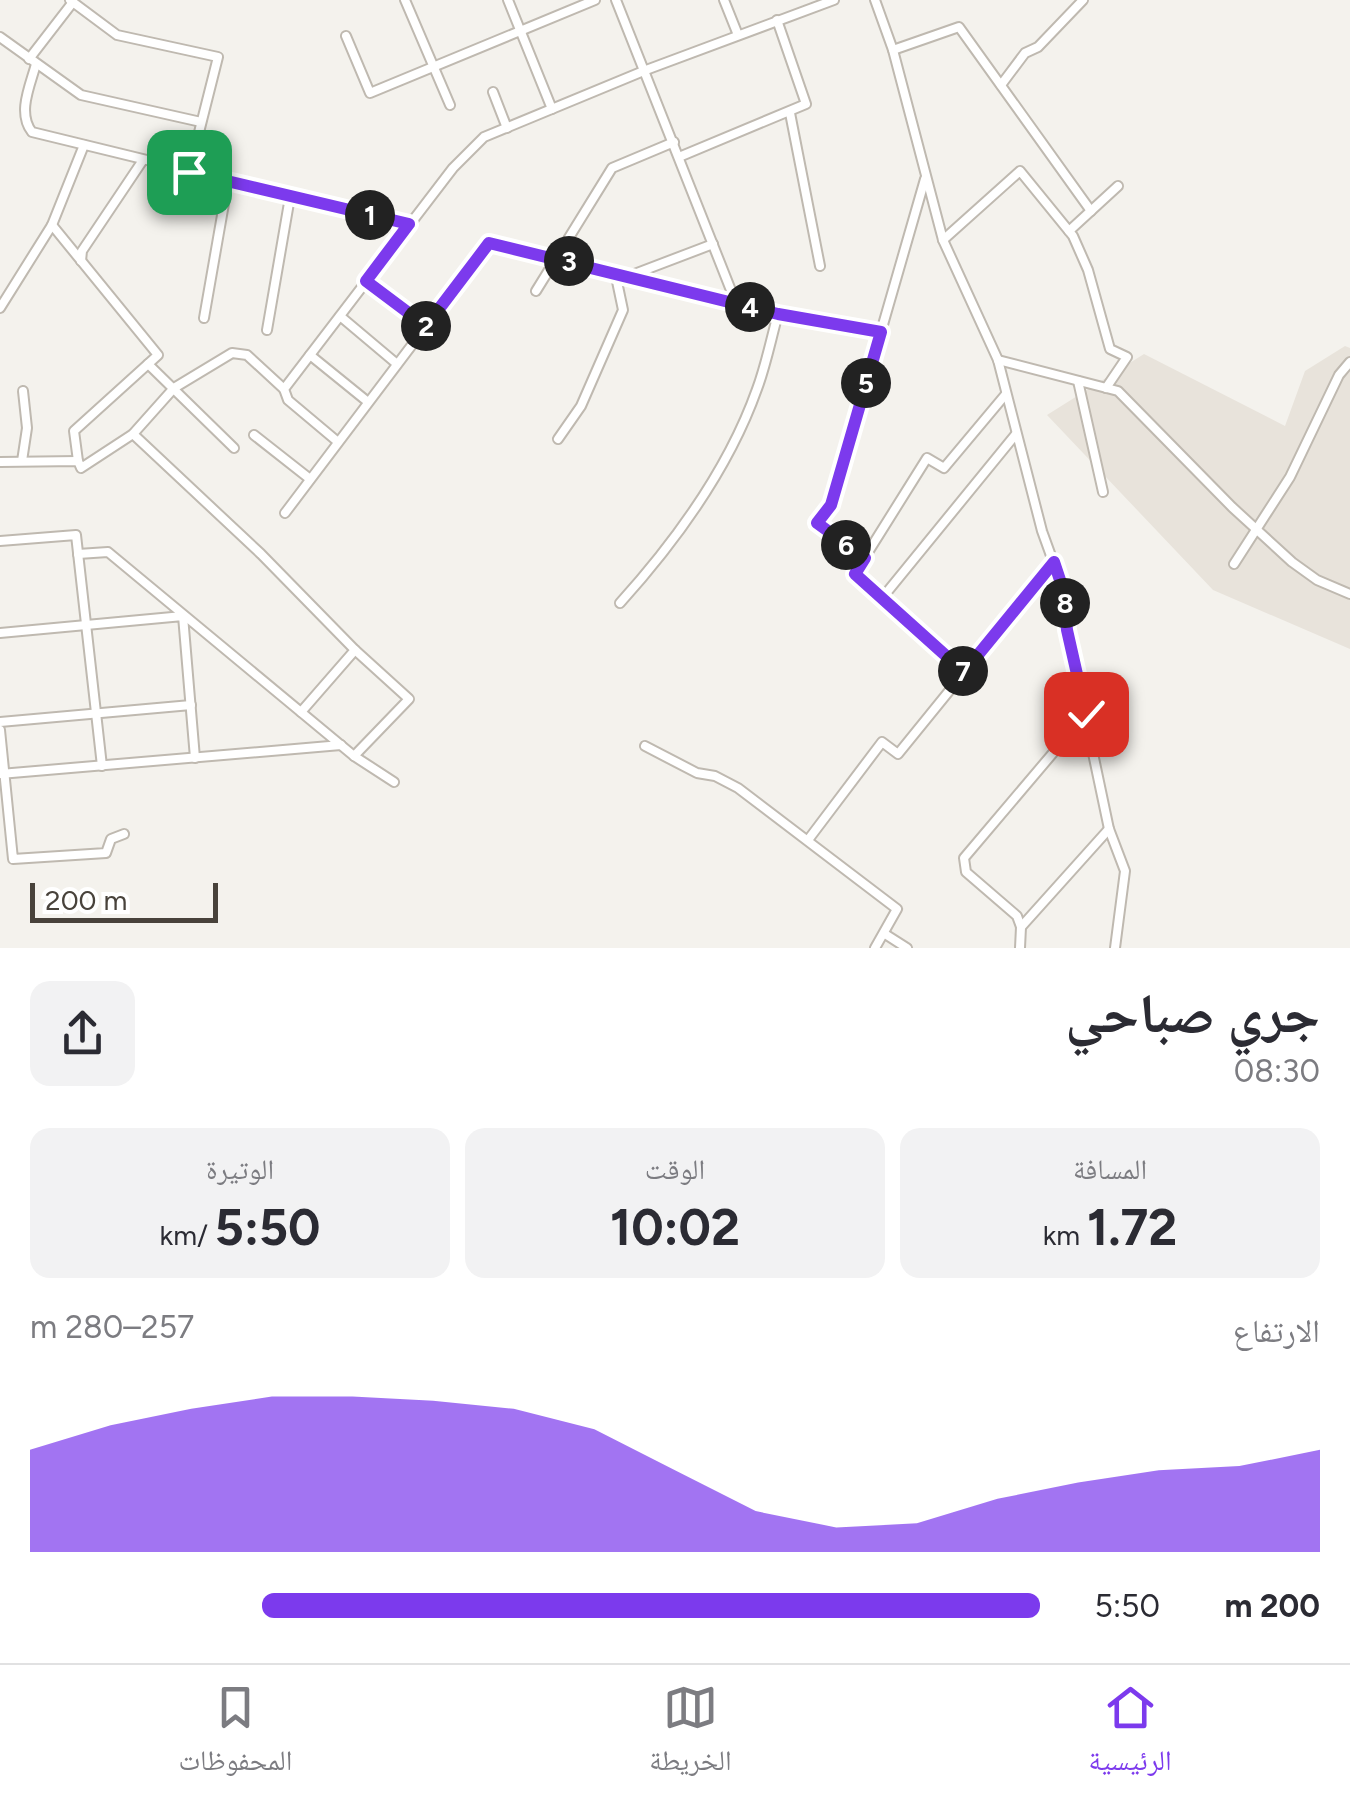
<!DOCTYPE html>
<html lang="ar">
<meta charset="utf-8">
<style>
:root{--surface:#fff;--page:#f2f2f3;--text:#2b2b33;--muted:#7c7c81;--line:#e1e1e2;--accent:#7c3aed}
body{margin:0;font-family:Figtree,"Noto Naskh Arabic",sans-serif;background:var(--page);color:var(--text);direction:rtl;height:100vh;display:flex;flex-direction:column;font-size:38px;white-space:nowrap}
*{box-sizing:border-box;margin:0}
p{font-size:32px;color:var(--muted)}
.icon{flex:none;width:55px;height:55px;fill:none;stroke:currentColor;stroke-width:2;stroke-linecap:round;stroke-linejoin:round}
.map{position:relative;height:948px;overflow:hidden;direction:ltr}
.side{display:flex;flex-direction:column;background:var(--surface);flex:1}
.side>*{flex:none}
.scale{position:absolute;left:30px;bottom:25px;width:188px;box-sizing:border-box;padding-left:10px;border:5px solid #48423b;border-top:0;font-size:28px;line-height:35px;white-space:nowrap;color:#48423b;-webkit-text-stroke:8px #fff;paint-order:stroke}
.pin{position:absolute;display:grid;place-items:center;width:85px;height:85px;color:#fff;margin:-42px;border-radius:20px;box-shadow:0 5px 15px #0006}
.km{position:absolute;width:50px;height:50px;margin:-25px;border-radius:50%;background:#222;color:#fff;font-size:28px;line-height:50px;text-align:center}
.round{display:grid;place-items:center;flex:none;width:105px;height:105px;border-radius:20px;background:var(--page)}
.overview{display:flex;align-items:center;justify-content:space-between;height:170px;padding:0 30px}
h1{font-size:55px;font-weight:700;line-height:75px}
.metrics{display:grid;grid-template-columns:repeat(3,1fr);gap:15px;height:170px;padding:10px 30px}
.metrics div{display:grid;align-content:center;border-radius:20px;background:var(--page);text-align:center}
.metrics b{font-size:50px;font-weight:700}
.metrics small{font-size:28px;font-weight:400}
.metrics p{font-size:28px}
.chart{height:280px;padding:20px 30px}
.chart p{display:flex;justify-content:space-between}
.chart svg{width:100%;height:180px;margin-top:10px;fill:var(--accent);opacity:.7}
ul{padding:0 30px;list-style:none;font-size:32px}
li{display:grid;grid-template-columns:160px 120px 1fr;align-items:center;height:75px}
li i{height:25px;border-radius:12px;background:var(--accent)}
.menu{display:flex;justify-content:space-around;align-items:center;height:140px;border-top:2px solid var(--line);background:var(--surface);font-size:28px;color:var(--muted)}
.menu a{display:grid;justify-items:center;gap:5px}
.menu .active{color:var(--accent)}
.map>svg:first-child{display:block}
</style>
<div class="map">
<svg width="1350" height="948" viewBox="0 0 1350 948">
<rect width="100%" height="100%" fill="#f4f2ed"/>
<!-- residential -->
<polygon fill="#e8e3db" points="1345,346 1350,348 1350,649 1213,590 1047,415 1144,354 1285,426 1305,371"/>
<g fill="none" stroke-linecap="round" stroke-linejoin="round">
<defs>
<g id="minor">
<polyline points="70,0 117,35 218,57 189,172"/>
<polyline points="405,0 450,105"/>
<polyline points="508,0 552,109"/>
<polyline points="616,0 736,303"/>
<polyline points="724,0 738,35"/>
<polyline points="875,0 893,50 943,240 998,360 1042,531 1063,589 1067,630 1109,829 1125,871 1115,948"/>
<polyline points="346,36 370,93 595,0"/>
<polyline points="0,37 81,95 201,122"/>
<polyline points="893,50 959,27 1091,211"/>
<polyline points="29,59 73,2"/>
<path d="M36,64C30,86 17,113 32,132L409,224"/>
<polyline points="1001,85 1025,53 1038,47 1083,0"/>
<polyline points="493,92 507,128"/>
<polyline points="790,113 820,266"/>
<polyline points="679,157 806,104 777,20"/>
<polyline points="52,225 158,355 74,431 78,461"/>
<polyline points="1069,231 1118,186"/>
<polyline points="943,240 1020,171 1073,236 1088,270 1110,349 1127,357 1106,388"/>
<polyline points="81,261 82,251 143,160"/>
<polyline points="629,276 713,244"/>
<polyline points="366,281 426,326"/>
<polyline points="536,291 612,168 674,142"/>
<polyline points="0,308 52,225 84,145"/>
<polyline points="340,316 397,364"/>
<polyline points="204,318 228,181"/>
<polyline points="267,330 290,197"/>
<polyline points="310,355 368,402"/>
<polyline points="998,360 1118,391 1232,507 1292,562 1317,580 1350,594"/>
<polyline points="148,364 234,448"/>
<polyline points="1078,381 1103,492"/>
<polyline points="133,434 261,554 355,650 301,712"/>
<polyline points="254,435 310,479"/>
<polyline points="558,439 581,406 623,310 615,272"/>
<polyline points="338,442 288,400 284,389 453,168 484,137 646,70 834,0"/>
<polyline points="22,461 27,428 23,391"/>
<polyline points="0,462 78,461 81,468 133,434 174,388 232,353 247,355 284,389"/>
<polyline points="285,513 489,243 778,314 881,332"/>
<polyline points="0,541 76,535 102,766"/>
<polyline points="78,554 108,552 354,756 394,782"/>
<polyline points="865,558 817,523 831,505 925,179"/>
<polyline points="1234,564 1290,477 1339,375 1350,362"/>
<polyline points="883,597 1016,434"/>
<path d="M620,603C676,541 729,468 757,389C766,365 771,339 778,314"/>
<polyline points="0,633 183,616 195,758"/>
<polyline points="964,673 855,573 927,458 944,468 1006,394"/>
<polyline points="0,722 191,705"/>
<polyline points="0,730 13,859 106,853 111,839 124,834"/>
<polyline points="645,746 697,773 715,776 738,788 897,909 875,948"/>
<polyline points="354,756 409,699 355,650"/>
<polyline points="0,774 341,745"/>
<polyline points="808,840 882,742 898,754 1053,563"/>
<polyline points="1021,927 1017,916 966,872 964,858 1086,714"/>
<polyline points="885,934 907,948"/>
<polyline points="1020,948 1021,927 1109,829"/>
</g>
</defs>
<!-- minor casing -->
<use href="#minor" stroke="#bfb9b0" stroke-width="12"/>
<!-- minor -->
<use href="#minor" stroke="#fff" stroke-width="8"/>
</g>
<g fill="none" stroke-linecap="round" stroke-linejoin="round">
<defs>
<polyline id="route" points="189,172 409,224 366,281 426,326 489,243 778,314 881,332 831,505 817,523 865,558 855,574 964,672 1054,562 1063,589 1067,630 1086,714"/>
</defs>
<!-- route casing -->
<use href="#route" stroke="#fff" stroke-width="20"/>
<!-- route -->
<use href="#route" stroke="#7c3aed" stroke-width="12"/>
</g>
</svg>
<div class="scale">200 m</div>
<div class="pin" style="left:189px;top:172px;background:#1e9e55"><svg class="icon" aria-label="arrive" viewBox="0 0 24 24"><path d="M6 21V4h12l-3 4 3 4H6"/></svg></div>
<div class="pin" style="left:1086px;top:714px;background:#d93025"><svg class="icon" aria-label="check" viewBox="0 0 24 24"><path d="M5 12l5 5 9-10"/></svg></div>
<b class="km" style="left:370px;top:215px">1</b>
<b class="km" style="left:426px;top:326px">2</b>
<b class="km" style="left:569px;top:261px">3</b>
<b class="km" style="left:750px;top:307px">4</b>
<b class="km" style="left:866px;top:383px">5</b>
<b class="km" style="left:846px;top:545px">6</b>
<b class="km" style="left:963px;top:671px">7</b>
<b class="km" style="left:1065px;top:603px">8</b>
</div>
<section class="side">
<div class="overview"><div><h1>جري صباحي</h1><p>08:30</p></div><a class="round"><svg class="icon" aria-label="share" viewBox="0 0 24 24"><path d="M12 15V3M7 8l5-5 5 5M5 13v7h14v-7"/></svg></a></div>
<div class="metrics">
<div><p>المسافة</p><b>1.72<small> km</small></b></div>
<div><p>الوقت</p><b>10:02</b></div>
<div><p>الوتيرة</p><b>5:50<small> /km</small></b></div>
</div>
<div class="chart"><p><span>الارتفاع</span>257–280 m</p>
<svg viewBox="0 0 160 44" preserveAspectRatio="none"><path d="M0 44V19L10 13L20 9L30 6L40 6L50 7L60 9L70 14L80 24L90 34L100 38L110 37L120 31L130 27L140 24L150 23L160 19V44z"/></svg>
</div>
<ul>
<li><b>200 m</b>5:50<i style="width:77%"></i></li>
</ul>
</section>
<nav class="menu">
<a class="active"><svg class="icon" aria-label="home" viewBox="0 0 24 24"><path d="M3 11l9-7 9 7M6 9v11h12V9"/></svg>الرئيسية</a>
<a><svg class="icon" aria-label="map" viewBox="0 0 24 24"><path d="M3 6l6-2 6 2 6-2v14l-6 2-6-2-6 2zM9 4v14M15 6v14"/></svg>الخريطة</a>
<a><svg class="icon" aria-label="saved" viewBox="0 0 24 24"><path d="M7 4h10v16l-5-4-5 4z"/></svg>المحفوظات</a>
</nav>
